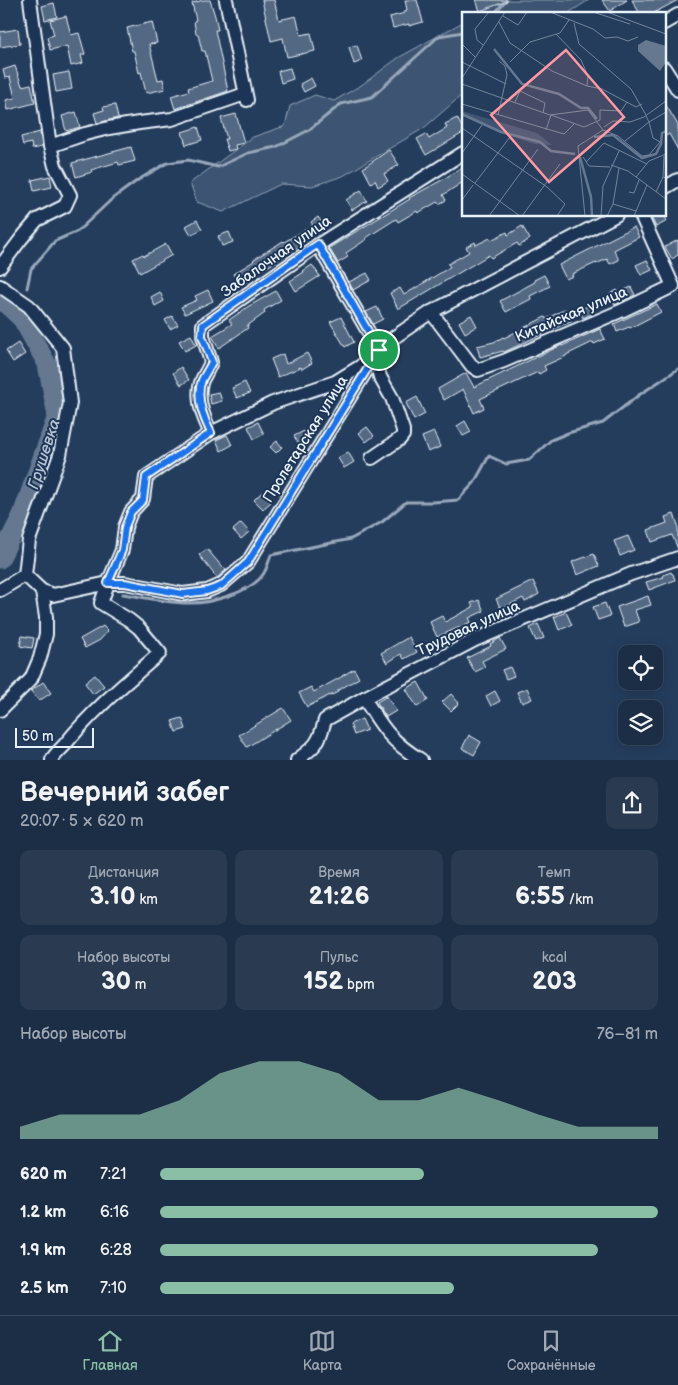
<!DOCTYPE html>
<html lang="ru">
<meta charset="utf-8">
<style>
:root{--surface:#1c2e46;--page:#293a51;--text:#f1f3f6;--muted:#a0a8b3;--line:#3a4a5f;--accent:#8abfa5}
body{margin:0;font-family:"Balsamiq Sans",sans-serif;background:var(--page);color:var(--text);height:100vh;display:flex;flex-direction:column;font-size:19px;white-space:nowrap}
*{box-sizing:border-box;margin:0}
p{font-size:16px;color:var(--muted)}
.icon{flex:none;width:28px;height:28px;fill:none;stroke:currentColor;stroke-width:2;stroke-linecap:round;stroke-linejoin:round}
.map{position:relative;height:760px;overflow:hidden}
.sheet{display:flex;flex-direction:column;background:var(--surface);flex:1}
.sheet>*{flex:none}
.buttons{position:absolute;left:618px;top:645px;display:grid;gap:10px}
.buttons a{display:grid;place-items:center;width:45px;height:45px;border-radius:10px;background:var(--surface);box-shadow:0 2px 12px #0003,0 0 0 1px var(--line);font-size:25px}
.scale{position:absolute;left:15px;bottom:12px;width:79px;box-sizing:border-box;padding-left:5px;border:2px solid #e8f1f8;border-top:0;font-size:14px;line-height:18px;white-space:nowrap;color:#e8f1f8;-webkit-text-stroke:4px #1d3557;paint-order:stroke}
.pin{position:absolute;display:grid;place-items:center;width:42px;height:42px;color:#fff;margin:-21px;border:2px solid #fff;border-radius:50%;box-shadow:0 1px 5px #0007}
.round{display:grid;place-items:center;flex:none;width:52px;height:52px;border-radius:10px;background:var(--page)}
.summary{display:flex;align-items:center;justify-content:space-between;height:85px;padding:0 20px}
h1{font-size:28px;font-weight:700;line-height:38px}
.stats{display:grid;grid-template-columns:repeat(3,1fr);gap:8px;height:85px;padding:5px 20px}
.stats div{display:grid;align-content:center;border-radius:10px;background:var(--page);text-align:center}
.stats b{font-size:25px;font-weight:700}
.stats small{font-size:14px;font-weight:400}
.stats p{font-size:14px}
.chart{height:140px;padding:10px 20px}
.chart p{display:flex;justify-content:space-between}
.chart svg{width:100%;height:90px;margin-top:5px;fill:var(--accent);opacity:.7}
ul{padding:0 20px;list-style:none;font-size:16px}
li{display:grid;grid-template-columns:80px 60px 1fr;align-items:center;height:38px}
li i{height:12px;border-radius:6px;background:var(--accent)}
.dock{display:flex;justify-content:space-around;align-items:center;height:70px;border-top:1px solid var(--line);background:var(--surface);font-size:14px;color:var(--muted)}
.dock a{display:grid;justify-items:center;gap:2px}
.dock .selected{color:var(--accent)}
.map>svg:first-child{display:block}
</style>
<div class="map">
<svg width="678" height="760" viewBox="0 0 678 760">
<rect width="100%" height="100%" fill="#253d5d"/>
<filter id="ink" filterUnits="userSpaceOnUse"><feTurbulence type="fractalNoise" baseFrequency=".02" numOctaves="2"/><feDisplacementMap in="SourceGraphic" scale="10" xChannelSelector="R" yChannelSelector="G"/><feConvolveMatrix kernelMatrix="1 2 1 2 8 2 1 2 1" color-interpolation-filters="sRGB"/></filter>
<g filter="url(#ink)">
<!-- green -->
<g fill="#3e5472" stroke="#93a2b5">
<polygon points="492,0 589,0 567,14 475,14"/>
<polygon points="463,22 463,94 424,128 343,176 312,186 281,184 223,212 197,202 190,183 253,137 285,126 290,106 315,95 334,101 363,84 398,58"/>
</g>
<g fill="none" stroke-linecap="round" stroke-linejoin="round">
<!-- stream -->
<g stroke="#99a8ba" stroke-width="3">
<polyline points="494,14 506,0"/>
<polyline points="27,288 31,269 55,241 78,231 112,199 138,180 167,163 188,160 218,167 248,153 276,147 309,130 341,104 372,97 439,36 463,32"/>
<path d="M123,594C143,597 168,603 188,603C209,604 253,592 264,573C267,568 269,561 271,555L351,539L382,522L406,502H434L458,500L474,483L489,456L506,464L529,460L551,440L568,433L603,423L639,395L678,369"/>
</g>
<!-- river -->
<polyline stroke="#657890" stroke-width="19" points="0,302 5,303 22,319 47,364 57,416 22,515 0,559"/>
</g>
<!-- building -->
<g fill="#536782" stroke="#e8f1f8">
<polygon points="204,0 210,0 215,16 218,30 215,30 228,91 175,109 171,96 189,91 188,88 212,81 205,51 202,51 198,34 196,34 194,21 196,20 192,3"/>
<polygon points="262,0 274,0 279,20 296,16 301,35 311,33 315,51 287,57 283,38 271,41"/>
<polygon points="405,0 417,0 423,22 409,26 409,24 393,28 390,17 405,13 405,11 407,10"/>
<polygon points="476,0 507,0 507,1 480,11"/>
<polygon points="602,0 627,0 610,11"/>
<polygon points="632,0 678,0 652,14 640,14"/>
<polygon points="54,3 57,17 45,20 42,6"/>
<polygon points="66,16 71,35 79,33 85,54 81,55 83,63 71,66 67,46 50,50 47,37 54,35 50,20"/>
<polygon points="152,22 157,43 149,44 158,80 163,79 165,89 146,93 141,72 139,73 134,51 132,51 127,28"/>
<polygon points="18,29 20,44 0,47 0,32"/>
<polygon points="357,45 362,61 354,64 349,47"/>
<polygon points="15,66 22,86 31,84 35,103 8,110 6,100 15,98 10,77 5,78 3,70"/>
<polygon points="290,68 293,79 281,83 278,71"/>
<polygon points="69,72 72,89 56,92 53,75"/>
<polygon points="311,78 315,86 304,92 300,84"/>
<polygon points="664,102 678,125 678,150 669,134 664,137"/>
<polygon points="115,105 118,118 97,123 94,113 104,110 103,107"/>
<polygon points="76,112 80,127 66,131 62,116"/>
<polygon points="236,114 244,143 235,145 236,149 228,151 224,139 227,139 221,118"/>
<polygon points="457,118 463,129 463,133 426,155 417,139 426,134 429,139 447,128 445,124"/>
<polygon points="198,127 202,140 186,145 182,132"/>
<polygon points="40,132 42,147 32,149 31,143 23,145 21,137"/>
<polygon points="131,147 135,161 119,165 118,162 91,170 92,172 76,177 72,163"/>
<polygon points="389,150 399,165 384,174 388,181 378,187 375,180 371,183 363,168"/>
<polygon points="463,167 463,182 443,195 446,200 439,204 437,202 418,213 417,211 398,222 396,219 366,238 367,239 346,253 348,257 338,263 329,248 410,199 409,198 442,180"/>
<polygon points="50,176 52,187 34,191 32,180"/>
<polygon points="361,190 367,201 352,210 346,200"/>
<polygon points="650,215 664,215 667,221 656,227"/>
<polygon points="318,217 325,227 305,240 306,241 272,264 250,277 251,279 240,286 233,274 254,261 253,260 283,241 284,242 313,225 311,222"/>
<polygon points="197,220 202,229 191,235 186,226"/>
<polygon points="522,226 530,239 519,246 517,243 491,258 489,255 398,309 390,293 400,288 404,295 450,267 448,264 469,252 466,247 475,242 476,245 490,238 491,240 507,232 508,235"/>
<polygon points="634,227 639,237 614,250 619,260 610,264 607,259 596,264 596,263 572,274 573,276 566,279 559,265"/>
<polygon points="229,232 233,242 222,246 218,236"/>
<polygon points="678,240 678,255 672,259 665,247"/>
<polygon points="166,244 172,255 140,273 133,259 143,254 144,256"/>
<polygon points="647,260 652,270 641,275 636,265"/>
<polygon points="312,265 320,276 296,291 290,281 304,272 303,271"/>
<polygon points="367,273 371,280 353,290 349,282"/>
<polygon points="544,275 550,286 530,296 531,299 506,312 500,301 535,282 534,280"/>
<polygon points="631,287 635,295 615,305 610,294 617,290 619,293"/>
<polygon points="208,290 213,301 185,314 181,307 197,300 195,296"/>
<polygon points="276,291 281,300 264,310 265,313 247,326 248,328 219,348 212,336 232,324 229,320 249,306"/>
<polygon points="160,292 164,301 155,306 151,297"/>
<polygon points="657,304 661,312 630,328 629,327 617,332 614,324"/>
<polygon points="588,306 592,314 583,318 579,310"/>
<polygon points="377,307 383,319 373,324 366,312"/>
<polygon points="565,309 571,321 504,352 503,351 480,357 477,346 494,342 503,337 504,338 535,322 545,317 546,319"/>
<polygon points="471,315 477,326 465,333 459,322"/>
<polygon points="172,316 178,325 170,329 165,320"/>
<polygon points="341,317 354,342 345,347 330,322"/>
<polygon points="600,329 605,339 594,344 593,342 566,355 566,356 544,366 546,370 539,374 538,372 480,399 484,408 474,413 463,389 444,400 438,389 466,373 474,387 551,350 562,345 562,346"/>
<polygon points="191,335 196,345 185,351 179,341"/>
<polygon points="18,343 25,354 13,362 6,351"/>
<polygon points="307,353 312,363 302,369 301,367 278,377 271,359 283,354 286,364"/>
<polygon points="181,367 189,380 181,385 173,373"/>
<polygon points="245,382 250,393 237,398 232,388"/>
<polygon points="219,392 222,401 211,404 209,394"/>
<polygon points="417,397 425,414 414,420 406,403"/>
<polygon points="465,421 471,432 463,436 457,426"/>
<polygon points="258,422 264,434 254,439 248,427"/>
<polygon points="367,427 374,436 366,442 359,433"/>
<polygon points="304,431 309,440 300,446 294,436"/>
<polygon points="434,432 440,447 428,452 422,437"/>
<polygon points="227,435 232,445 221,451 216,440"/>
<polygon points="277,441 282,447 276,453 270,447"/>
<polygon points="348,452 354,462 344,468 338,458"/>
<polygon points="262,492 271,502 263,509 254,500"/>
<polygon points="674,514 678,525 678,549 672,535 652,542 648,530 667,523 665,517"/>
<polygon points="241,523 249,532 241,539 233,530"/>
<polygon points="628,536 634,550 620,556 614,541"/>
<polygon points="207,549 223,568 224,567 226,570 217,578 199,555"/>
<polygon points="594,554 599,566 577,575 572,562"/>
<polygon points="671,572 672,574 673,574 675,580 649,590 646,582 664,577 663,575"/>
<polygon points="533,581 539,594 525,602 523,598 501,609 496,599"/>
<polygon points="648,596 651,605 635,610 639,622 624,627 617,607"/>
<polygon points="479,600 484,611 469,618 471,622 437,637 430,622 442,616 445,622 473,607 471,603"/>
<polygon points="605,603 610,616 598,620 593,607"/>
<polygon points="566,612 572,625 559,630 554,617"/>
<polygon points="538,624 544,638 536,641 530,628"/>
<polygon points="103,626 108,631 100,640 85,648 80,639"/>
<polygon points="22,636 34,638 32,648 20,646"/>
<polygon points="409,637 417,652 404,659 401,654 387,663 381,653"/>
<polygon points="500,638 506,649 482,661 485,667 475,672 467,658 491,646 490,644"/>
<polygon points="510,667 514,676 506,679 502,670"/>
<polygon points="354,669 359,678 337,691 338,692 330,696 330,695 307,707 299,693 311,687 314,692 343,676 342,676"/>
<polygon points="95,675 104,686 93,694 85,683"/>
<polygon points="43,682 51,693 39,701 31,691"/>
<polygon points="418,682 428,700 417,707 406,689"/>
<polygon points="527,688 532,699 522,703 517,692"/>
<polygon points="495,691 500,701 491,706 486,696"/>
<polygon points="451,694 459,703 451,711 442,702"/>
<polygon points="387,696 396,711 386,717 377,702"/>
<polygon points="283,708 291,720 247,747 239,735"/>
<polygon points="182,718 186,729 176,732 172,721"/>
<polygon points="362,719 367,730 354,735 350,724"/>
<polygon points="469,735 481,742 474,755 462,748"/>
</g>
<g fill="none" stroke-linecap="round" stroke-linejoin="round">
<defs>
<g id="minor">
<polyline points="226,0 247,100"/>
<polyline points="664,23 678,15"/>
<polyline points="664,68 678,90"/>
<polyline points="50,146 85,134 109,128 139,123 172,119 245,94"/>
<polyline points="664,188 678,180"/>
<polyline points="318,245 379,350 377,365 380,377 392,398 403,430 403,435 400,439 372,458"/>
<polyline points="0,267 21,239 37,220 65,206 70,195 55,166 50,146 30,0"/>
<polyline points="0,286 29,306 63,348 70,403 60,455 29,540 25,575"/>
<polyline points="431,312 472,366 478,370 504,361 623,310 673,286 641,215"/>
<path d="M211,433C203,417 195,397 202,380C205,374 209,368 211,362L203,336V325L318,245L463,153"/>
<polyline points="25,575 42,591 53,595 108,583 125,583 183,594 207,591 221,585 248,562 379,350 383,345 431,312 616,215"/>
<polyline points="0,590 25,575"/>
<path d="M364,698C382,727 391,742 421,760"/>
<polyline points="0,710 31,679 40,658 46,634 46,617 42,591"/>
<path d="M52,760C56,752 62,749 67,742C94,709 127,682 160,653L139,628L129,620L101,603L108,583L122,550L125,527L131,512L143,499L146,477L211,433L273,403L335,382L361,366L372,356"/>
<path d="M297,760C316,746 319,743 325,720L364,698L475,640L631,574L678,558"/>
</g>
</defs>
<!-- minor casing -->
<use href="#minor" stroke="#e8f1f8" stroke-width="16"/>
<!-- minor -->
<use href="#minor" stroke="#1d3557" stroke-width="12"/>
</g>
</g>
<g fill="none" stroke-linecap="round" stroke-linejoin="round" filter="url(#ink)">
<defs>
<path id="route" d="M318,244L379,350L248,562L221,586L207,591L183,594L125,583H108L122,550L125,527L131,512L143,500L146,477L211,433C203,417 195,397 202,380C205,374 209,368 212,362L202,336L203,325Z"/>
</defs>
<!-- route casing -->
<use href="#route" stroke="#fff" stroke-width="10"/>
<!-- route -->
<use href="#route" stroke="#1a73e8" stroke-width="6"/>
</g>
<g text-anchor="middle" stroke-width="4" stroke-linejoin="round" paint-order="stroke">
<!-- street labels -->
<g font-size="15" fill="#e8f1f8" stroke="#1d3557">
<text transform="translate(276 256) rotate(-35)" y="5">Забалочная улица</text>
<text transform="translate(571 314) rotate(-23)" y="5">Китайская улица</text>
<text transform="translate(305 439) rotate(-58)" y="5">Пролетарская улица</text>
<text transform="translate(468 628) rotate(-25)" y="5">Трудовая улица</text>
</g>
<!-- water labels -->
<g font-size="16" font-style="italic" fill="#b4c1ce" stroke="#1d3557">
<text transform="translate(43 454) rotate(-72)" y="6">Грушевка</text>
</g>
</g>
<!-- overview -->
<g transform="translate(462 12)">
<rect width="204" height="204" fill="#253d5d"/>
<path d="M0,99L75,121L90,133L73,132L31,118L0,104Z" fill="#3e5472"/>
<path d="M184,28L204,34V50L198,59L176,39V33Z" fill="#657890"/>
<path fill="none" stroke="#657890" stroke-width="2.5" d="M32,37L60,72L97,82L119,96H126L135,107M0,102L39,120L78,130L89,139L113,142M132,125L151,123L180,146L194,142L199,132L200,121L204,119M118,145L129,185L130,204"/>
<path fill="none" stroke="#73859b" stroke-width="1" d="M88,0L131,17L143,26L155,25L166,29L176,25M131,0L168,12M145,0L204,22M41,4L56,13L65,0M37,10L48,31L90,59L125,74L140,77L174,95L180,92M112,11L117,32L169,77L184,103M94,22L119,48L126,64L125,74M0,32L13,45M21,33L15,28L13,17L27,0M0,50L44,72M48,50L68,30L98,21L107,8M0,66L43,0M0,72L88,103L126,98L141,118M53,90L58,79L83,91L81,101M0,92L102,122L112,112M36,103L45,63L43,54L37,49M184,104L187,110L204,100M142,115L151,109L168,110L182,105L204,89M0,116L85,175L103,192L95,204M84,118L89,103L122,115L138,108V98L159,99L165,90M0,141L20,113M121,145L127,154L148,155M124,150L142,131L185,152M149,153L166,159L204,187M0,162L58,204M174,165L187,149L204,142M201,165L202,144M13,171L48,125M167,180L172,181L177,168M194,180L201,165L204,166M0,188L11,173M151,192L174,199M27,204L76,137M60,204L98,152M123,204L116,134L141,118L156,124L180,144L187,143L198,130L191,126L187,110L163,129M139,204L141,174L157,139M145,204L151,192L157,156M172,204L185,173"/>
<path fill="#ff9aa2" fill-opacity="0.15" stroke="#ff9aa2" stroke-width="2.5" d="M104,38L162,105L87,170L29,103Z"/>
<rect width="204" height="204" fill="none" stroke="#e8f1f8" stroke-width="2.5"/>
</g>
</svg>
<div class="buttons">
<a><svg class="icon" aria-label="locate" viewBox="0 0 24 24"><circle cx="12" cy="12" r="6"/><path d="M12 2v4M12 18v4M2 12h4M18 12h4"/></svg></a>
<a><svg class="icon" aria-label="layers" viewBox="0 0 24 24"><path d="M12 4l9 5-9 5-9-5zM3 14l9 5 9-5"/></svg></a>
</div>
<div class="scale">50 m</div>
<div class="pin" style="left:379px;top:350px;background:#1e9e55"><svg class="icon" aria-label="arrive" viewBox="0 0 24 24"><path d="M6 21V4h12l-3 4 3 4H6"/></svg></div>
</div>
<section class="sheet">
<div class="summary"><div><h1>Вечерний забег</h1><p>20:07 · 5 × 620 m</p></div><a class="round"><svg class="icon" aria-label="share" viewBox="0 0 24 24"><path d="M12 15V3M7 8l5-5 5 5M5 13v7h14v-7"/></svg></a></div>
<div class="stats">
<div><p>Дистанция</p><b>3.10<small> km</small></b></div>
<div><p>Время</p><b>21:26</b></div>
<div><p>Темп</p><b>6:55<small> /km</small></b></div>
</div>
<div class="stats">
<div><p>Набор высоты</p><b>30<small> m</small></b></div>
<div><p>Пульс</p><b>152<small> bpm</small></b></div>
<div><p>kcal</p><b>203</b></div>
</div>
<div class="chart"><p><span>Набор высоты</span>76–81 m</p>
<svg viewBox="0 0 160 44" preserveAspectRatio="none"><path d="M0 44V38L10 32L20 32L30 32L40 25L50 12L60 6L70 6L80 12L90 25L100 25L110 19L120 25L130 32L140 38L150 38L160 38V44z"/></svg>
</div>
<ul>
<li><b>620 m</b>7:21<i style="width:53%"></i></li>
<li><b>1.2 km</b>6:16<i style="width:100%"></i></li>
<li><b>1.9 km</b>6:28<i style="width:88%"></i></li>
<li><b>2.5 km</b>7:10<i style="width:59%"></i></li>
</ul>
</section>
<nav class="dock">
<a class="selected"><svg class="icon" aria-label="home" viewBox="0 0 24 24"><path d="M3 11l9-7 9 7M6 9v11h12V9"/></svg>Главная</a>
<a><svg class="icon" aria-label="map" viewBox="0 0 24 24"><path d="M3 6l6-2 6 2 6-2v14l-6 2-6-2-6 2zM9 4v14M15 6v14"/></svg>Карта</a>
<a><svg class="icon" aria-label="saved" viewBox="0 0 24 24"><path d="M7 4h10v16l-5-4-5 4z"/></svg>Сохранённые</a>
</nav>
